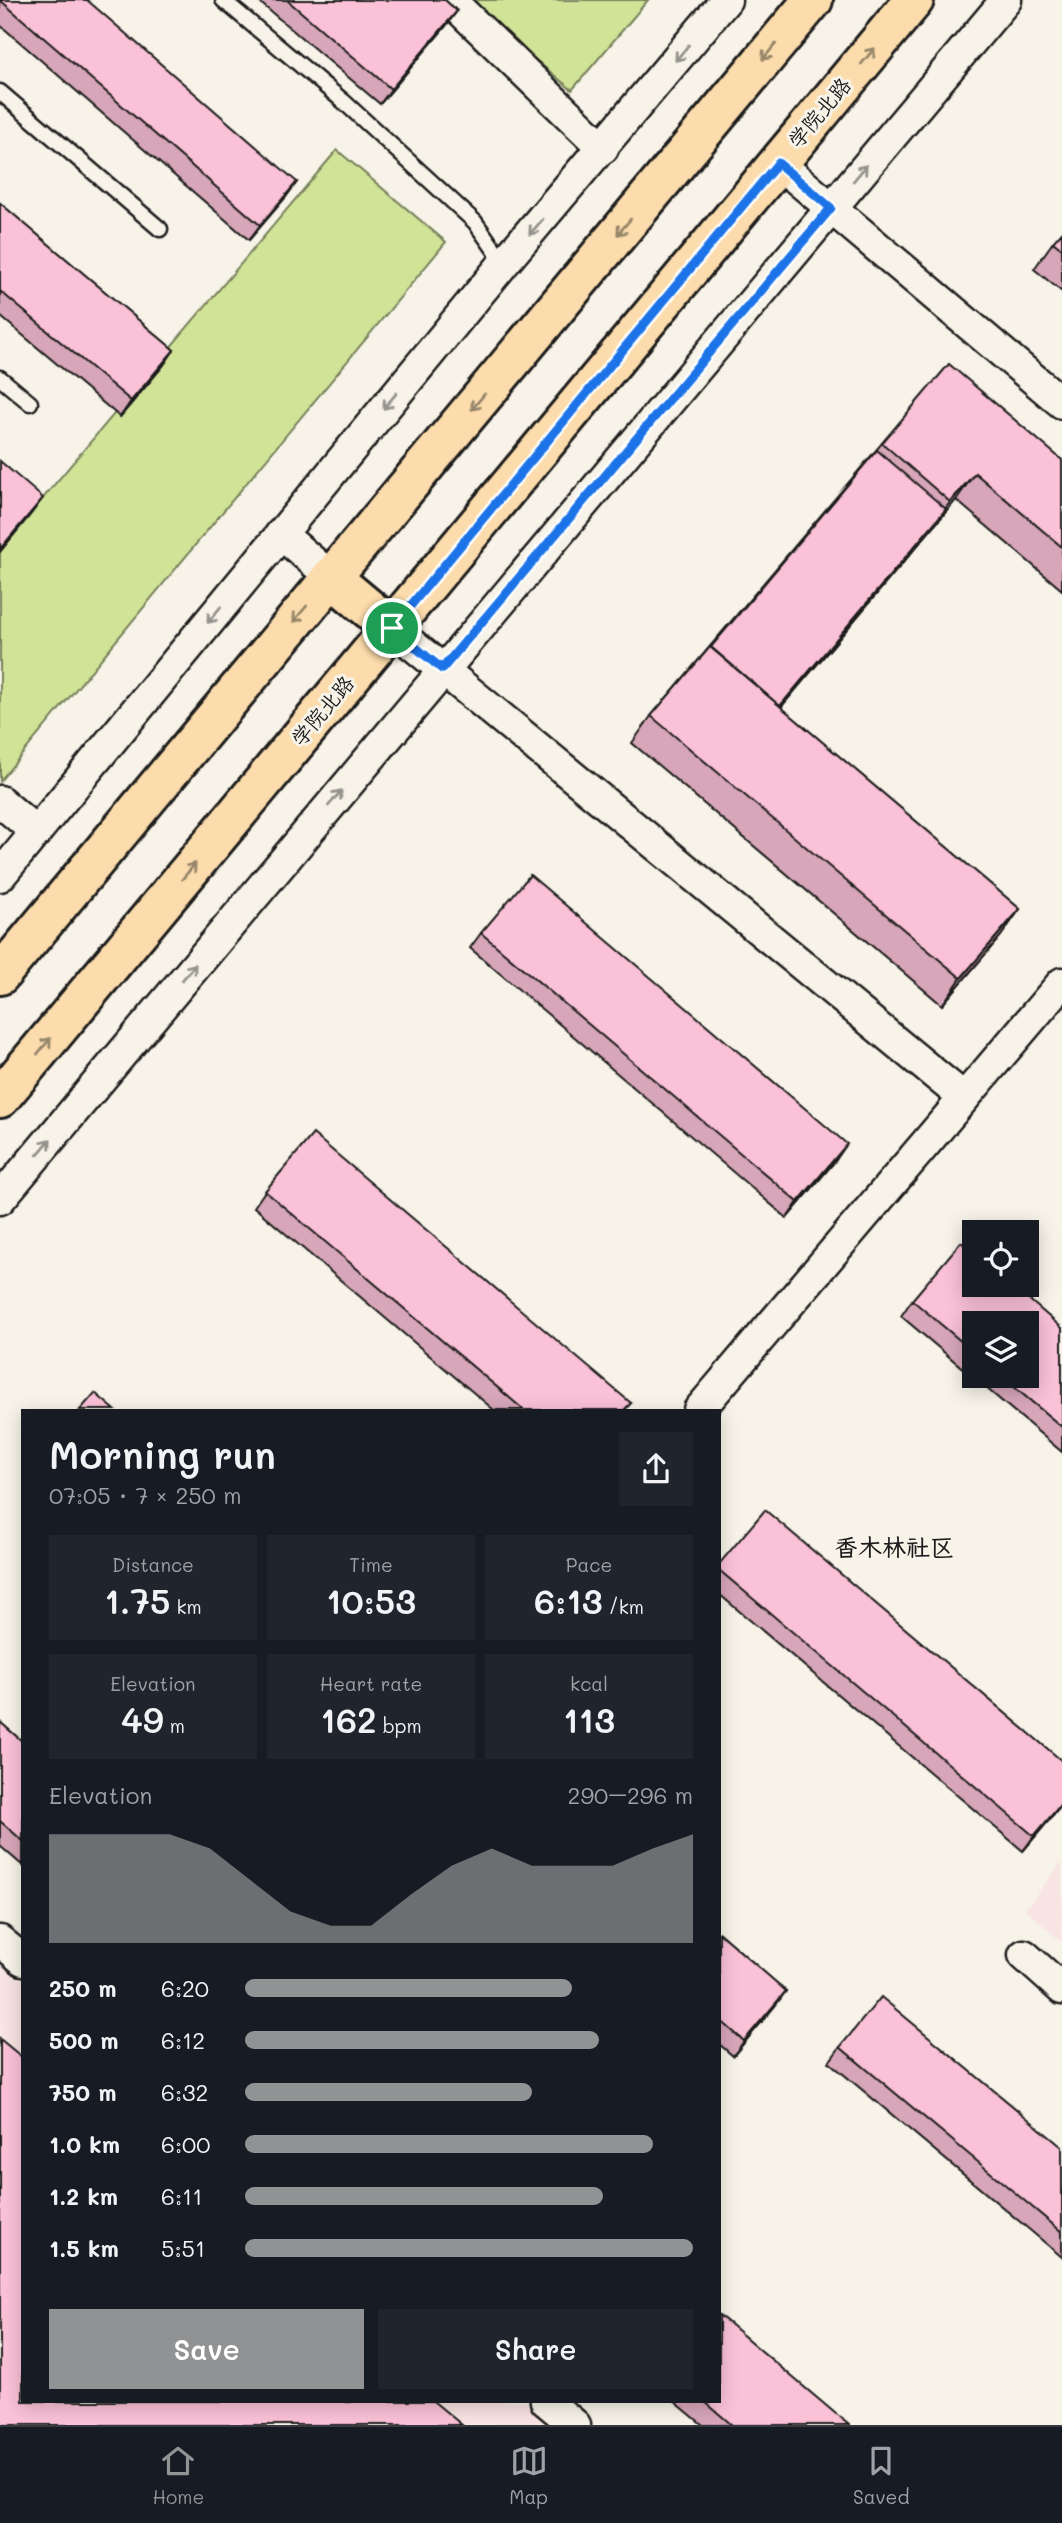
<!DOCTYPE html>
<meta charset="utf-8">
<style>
:root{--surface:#171b24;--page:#20242c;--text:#f1f3f6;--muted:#9ea1a6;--line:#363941;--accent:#919294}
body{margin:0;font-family:Mali,"LXGW WenKai TC",sans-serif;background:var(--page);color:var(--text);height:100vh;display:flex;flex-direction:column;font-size:26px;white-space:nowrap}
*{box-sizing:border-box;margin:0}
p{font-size:23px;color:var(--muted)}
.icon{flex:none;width:38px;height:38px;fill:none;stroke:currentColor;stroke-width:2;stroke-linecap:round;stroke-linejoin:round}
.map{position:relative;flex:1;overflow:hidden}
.sheet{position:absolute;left:21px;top:1409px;width:700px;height:994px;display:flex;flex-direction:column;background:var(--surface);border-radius:0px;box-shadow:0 4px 18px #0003}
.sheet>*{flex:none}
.buttons{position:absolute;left:962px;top:1220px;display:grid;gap:14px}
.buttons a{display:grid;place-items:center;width:77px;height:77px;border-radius:0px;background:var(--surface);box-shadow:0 4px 18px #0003;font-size:35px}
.pin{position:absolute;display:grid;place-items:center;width:60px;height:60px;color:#fff;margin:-30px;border:4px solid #fff;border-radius:50%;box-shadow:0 2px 7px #0007}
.round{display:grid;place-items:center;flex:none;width:74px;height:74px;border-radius:0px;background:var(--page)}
.headline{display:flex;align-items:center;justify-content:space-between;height:119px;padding:0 28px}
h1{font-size:38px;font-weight:600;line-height:52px}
.stats{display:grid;grid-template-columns:repeat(3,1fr);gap:10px;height:119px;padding:7px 28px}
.stats div{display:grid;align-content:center;border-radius:0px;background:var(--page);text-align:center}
.stats b{font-size:35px;font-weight:600}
.stats small{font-size:19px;font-weight:400}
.stats p{font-size:19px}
.chart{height:196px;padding:14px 28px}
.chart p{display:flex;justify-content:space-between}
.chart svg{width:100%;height:126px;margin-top:7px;fill:var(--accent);opacity:.7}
.button{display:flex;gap:14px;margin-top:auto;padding:14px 28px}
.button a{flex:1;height:80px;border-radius:0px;background:var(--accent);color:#fff;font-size:28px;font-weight:600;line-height:80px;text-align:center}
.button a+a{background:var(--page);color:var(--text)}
ul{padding:0 28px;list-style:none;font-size:23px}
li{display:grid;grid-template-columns:112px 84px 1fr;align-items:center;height:52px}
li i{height:18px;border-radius:9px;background:var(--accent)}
.tab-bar{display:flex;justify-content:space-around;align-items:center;height:98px;border-top:2px solid var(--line);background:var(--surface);font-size:19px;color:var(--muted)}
.tab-bar a{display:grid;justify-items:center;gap:4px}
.tab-bar .active{color:var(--accent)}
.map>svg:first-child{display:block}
</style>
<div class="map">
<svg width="1062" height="2425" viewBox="0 0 1062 2425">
<rect width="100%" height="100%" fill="#f7f3e8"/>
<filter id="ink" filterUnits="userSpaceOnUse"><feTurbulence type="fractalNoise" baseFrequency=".0143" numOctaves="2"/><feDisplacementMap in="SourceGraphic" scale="14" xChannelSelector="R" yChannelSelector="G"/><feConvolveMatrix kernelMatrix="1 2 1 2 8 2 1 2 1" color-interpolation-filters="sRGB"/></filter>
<g filter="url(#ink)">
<!-- built -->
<g fill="#f8e4e3">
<polygon points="1062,1862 1062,1942 1025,1909"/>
<polygon points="0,1954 23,1973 23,2401 535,2401 564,2425 0,2425"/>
</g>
<!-- green -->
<g fill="#d1e397" stroke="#76805a" stroke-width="2">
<polygon points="464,0 648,0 572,90"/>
<polygon points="337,150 446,242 0,781 0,549"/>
</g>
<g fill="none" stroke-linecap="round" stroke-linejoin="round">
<defs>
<g id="service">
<polyline points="223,0 343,101 475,222 504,263"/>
<polyline points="0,92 160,229"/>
<polyline points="0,378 30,403"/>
</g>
<g id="minor">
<polyline points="450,0 603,148"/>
<polyline points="778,163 1062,403"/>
<polyline points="281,534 331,577"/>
<polyline points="392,628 964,1098"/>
<polyline points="0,801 36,832"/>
<polyline points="0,876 504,263 726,0"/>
<polyline points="0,1199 1006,0"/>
<polyline points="699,1410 1062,983"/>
<polyline points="0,1941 23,1960"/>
<polyline points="1024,1955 1062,1989"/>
<polyline points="546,2401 575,2425"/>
</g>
<g id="primary">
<polyline points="331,577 392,628"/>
<polyline points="0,975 813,0"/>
<polyline points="0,1098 914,0"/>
</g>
</defs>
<!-- service casing -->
<use href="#service" stroke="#1c1c1c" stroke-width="19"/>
<!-- minor casing -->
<use href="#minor" stroke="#1c1c1c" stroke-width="35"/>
<!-- primary casing -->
<use href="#primary" stroke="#1c1c1c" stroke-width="44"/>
<!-- service -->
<use href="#service" stroke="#f7f3e8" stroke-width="14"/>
<!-- minor -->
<use href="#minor" stroke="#f7f3e8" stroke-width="30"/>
<!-- primary -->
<use href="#primary" stroke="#fcdcac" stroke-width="38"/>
</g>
<!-- wall -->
<g fill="#d7a6b9" stroke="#1c1c1c" stroke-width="2" fill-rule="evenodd">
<polygon points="0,0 297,182 286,197 249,240 0,25"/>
<polygon points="257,0 445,0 457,11 446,26 380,104"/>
<polygon points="0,203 174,350 163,366 120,417 0,316"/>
<polygon points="1062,232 1062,292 1034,269 1053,242"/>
<polygon points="882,443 1062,460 1062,590 956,500 781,707 1020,909 1001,936 942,1005 632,743 651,716"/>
<polygon points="481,933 836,1160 787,1218 470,948"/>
<polygon points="265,1191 631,1403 625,1410 494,1410 254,1207"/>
<path d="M912,1300L1062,1328V1452L901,1316ZM975,1323L1027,1376H975Z"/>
<polygon points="719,1564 1062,1761 1062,1805 1023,1851 719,1594"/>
<polygon points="0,1722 23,1742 23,1866 0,1846"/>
<polygon points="719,1933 786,1991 775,2006 733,2056 719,2044"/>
<polygon points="840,2047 1062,2147 1062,2257 829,2062"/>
<polygon points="674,2401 719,2401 849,2425 703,2425"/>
</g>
<!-- shaded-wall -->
<g fill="#af8796" stroke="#1c1c1c" stroke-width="2">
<polygon points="457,11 446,26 380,104 391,89"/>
<polygon points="297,182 286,197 249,240 260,225"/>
<polygon points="174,350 163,366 120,417 131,401"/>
<polygon points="975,473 956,500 760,732 774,712"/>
<polygon points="43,498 32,513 0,552 0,549"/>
<polygon points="1020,909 1001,936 942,1005 961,978"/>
<polygon points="847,1144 836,1160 787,1218 798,1202"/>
<polygon points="1062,1803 1062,1805 1023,1851 1034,1836"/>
<polygon points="786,1991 775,2006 733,2056 744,2041"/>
</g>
<!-- building -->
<g fill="#fac1d7" stroke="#1c1c1c" stroke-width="2">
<polygon points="0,0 87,0 297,182 260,225"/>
<polygon points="287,0 445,0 457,11 391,89"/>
<polygon points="0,203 174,350 131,401 0,291"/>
<polygon points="1062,232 1062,249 1053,242"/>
<polygon points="949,364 1062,460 1062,547 975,473 950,502 882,443"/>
<polygon points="877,450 946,509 780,706 711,647"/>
<polygon points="0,461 43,498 0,549"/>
<polygon points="710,647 1020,909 961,978 651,716"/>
<polygon points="530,875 847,1144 798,1202 481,933"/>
<polygon points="313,1134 631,1403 624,1410 524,1410 265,1191"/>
<polygon points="961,1242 975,1254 975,1284 1011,1284 1062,1328 1062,1427 1001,1376 1027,1376 1027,1323 975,1323 975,1353 912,1300"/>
<polygon points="95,1393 115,1410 80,1410"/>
<polygon points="765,1510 1062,1761 1062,1803 1034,1836 719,1570 719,1564"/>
<polygon points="0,1722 23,1742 23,1841 0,1821"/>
<polygon points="719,1933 786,1991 744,2041 719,2019"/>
<polygon points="881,1997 1062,2147 1062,2232 840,2047"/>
<polygon points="0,2039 23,2058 23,2401 433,2401 462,2425 0,2425"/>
<polygon points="719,2315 849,2425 732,2425 704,2401 719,2401"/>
</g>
<!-- one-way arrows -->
<defs><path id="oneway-shaft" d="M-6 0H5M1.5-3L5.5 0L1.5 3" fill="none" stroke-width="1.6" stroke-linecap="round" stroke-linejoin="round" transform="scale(1.75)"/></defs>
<g stroke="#97866b">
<use href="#oneway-shaft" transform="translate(769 52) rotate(130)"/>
<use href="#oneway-shaft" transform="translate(868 56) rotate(-50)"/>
<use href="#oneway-shaft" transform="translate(624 227) rotate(130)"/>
<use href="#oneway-shaft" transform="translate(478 402) rotate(130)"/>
<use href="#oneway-shaft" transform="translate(300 614) rotate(130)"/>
<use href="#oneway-shaft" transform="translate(189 871) rotate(-50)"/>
<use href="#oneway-shaft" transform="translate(44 1046) rotate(-50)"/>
</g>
<g stroke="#94928c">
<use href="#oneway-shaft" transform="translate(682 53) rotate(130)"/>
<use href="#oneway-shaft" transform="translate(860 173) rotate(-50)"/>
<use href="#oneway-shaft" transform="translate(536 227) rotate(131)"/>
<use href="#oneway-shaft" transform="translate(390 401) rotate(130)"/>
<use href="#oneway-shaft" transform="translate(214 615) rotate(129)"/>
<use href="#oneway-shaft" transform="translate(335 798) rotate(-50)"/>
<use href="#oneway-shaft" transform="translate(189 972) rotate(-50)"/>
<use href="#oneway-shaft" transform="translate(44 1147) rotate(-50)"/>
</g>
</g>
<g fill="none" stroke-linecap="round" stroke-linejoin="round" filter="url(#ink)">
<defs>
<polygon id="route" points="778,163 831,208 442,669 392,628"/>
</defs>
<!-- route casing -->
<use href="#route" stroke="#fff" stroke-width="14"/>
<!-- route -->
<use href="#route" stroke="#1a73e8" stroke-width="9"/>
</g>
<g text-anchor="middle" stroke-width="6" stroke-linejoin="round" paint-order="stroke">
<!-- street labels -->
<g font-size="21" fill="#1c1c1c" stroke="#f7f3e8">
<text transform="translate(820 113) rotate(-50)" y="7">学院北路</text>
<text transform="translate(323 711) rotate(-50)" y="7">学院北路</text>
</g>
<!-- quarter labels -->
<g font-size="24" font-weight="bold" fill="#1c1c1c" stroke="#f7f3e8">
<text x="894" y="1556">香木林社区</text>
</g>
</g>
</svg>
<div class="buttons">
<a><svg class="icon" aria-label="locate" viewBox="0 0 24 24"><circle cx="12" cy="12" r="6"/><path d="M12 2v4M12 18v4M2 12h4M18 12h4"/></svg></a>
<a><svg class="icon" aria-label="layers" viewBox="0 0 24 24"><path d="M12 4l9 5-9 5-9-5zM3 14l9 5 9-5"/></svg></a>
</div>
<div class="pin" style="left:392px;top:628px;background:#1e9e55"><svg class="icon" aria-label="arrive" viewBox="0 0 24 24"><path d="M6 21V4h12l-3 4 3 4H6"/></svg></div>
<section class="sheet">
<div class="headline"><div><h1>Morning run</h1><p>07:05 · 7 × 250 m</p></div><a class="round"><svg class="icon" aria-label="share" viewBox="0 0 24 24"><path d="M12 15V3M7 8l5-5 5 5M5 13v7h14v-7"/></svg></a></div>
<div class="stats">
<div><p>Distance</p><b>1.75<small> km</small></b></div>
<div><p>Time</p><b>10:53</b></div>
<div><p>Pace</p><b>6:13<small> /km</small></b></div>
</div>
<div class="stats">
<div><p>Elevation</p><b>49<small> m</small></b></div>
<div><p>Heart rate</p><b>162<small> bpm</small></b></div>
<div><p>kcal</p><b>113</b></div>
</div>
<div class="chart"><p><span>Elevation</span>290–296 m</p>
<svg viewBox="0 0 160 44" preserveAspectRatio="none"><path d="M0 44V6L10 6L20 6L30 6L40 11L50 22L60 33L70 38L80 38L90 27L100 17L110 11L120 17L130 17L140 17L150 11L160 6V44z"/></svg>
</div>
<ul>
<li><b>250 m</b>6:20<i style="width:73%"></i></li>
<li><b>500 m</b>6:12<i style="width:79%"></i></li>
<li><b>750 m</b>6:32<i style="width:64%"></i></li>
<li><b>1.0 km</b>6:00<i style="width:91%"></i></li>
<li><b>1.2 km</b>6:11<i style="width:80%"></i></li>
<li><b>1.5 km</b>5:51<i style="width:100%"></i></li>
</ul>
<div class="button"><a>Save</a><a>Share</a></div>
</section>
</div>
<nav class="tab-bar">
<a class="active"><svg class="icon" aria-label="home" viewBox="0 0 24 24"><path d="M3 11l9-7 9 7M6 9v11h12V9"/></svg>Home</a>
<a><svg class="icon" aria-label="map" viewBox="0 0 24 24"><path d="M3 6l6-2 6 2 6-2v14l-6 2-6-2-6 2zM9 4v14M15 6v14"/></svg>Map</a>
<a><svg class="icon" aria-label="saved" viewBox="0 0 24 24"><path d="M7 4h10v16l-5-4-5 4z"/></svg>Saved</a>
</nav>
